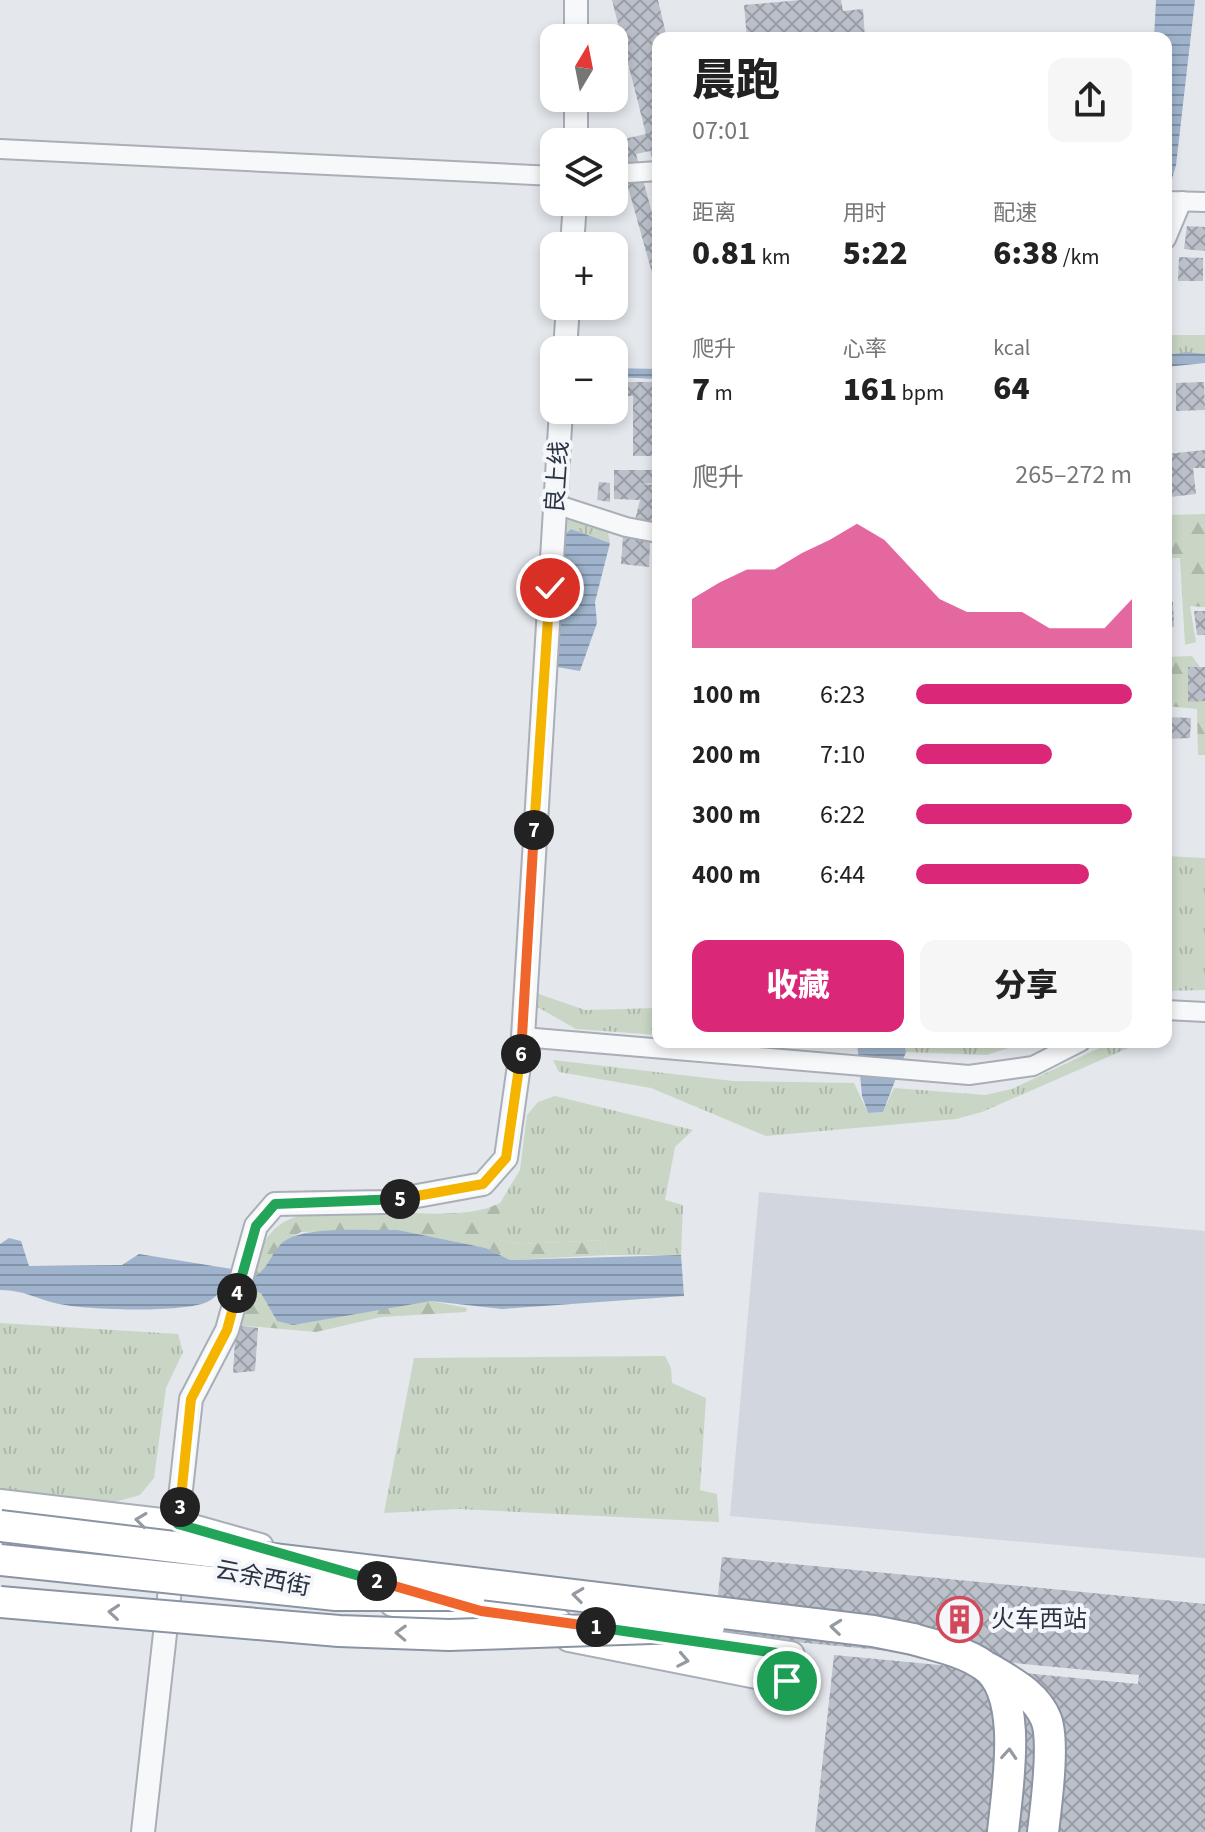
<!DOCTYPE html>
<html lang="zh">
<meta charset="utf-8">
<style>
:root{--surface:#fff;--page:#f6f6f6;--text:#222;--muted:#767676;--accent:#db2777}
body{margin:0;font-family:"Source Sans 3","Noto Sans SC",sans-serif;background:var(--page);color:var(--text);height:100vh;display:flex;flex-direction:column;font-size:30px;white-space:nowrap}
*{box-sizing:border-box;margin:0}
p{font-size:26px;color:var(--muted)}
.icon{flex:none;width:44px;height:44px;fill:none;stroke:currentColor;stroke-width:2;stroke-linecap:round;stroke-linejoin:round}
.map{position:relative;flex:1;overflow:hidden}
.details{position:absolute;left:652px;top:32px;width:520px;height:1016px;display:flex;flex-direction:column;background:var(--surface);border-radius:16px;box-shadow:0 4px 12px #0003}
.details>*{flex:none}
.needle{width:52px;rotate:10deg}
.controls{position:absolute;left:540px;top:24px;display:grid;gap:16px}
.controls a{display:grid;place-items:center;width:88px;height:88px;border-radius:16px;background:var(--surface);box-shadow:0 4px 12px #0003;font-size:40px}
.pin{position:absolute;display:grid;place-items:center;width:68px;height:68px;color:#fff;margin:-34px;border:4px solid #fff;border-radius:50%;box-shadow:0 2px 8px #0007}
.km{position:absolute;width:40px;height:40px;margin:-20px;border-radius:50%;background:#222;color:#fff;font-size:22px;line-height:40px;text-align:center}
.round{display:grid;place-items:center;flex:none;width:84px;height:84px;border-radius:16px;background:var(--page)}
.head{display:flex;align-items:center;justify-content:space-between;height:136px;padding:0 40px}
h1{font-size:44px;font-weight:800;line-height:60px}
.figures{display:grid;grid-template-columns:repeat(3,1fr);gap:12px;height:136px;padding:8px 40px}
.figures div{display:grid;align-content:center}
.figures b{font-size:34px;font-weight:800}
.figures small{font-size:22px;font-weight:400}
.figures p{font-size:22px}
.chart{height:224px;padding:16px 40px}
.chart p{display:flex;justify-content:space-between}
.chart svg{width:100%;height:144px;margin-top:8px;fill:var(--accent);opacity:.7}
.action{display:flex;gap:16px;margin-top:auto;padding:16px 40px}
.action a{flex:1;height:92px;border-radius:16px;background:var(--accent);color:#fff;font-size:32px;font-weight:800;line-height:92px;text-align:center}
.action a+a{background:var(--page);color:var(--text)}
ul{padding:0 40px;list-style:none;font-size:26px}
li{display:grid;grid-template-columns:128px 96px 1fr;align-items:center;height:60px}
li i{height:20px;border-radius:10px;background:var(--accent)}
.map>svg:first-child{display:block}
</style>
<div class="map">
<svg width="1205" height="1832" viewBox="0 0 1205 1832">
<defs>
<pattern id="grass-tufts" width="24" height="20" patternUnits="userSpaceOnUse" patternTransform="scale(2)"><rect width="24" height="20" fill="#c9d6c5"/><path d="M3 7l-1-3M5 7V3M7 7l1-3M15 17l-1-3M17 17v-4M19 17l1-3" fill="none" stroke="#adb8ab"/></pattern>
<pattern id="forest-firs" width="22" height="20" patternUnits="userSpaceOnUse" patternTransform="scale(2)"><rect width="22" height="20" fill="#c9d6c5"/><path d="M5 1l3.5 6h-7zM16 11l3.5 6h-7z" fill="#adb8ab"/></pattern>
<pattern id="water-rules" width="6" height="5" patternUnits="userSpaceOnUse" patternTransform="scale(2)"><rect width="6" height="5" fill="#9fb4cc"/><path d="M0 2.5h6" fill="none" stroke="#8293a7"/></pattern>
<pattern id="building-cross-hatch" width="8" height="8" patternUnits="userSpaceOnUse" patternTransform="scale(2)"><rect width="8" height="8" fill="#bbc0ca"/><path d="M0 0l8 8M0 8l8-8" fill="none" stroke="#989da6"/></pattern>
</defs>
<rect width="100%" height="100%" fill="#e4e7ec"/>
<!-- built -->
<polygon fill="#d2d6de" points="759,1192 1205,1231 1205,1558 730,1516"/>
<!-- grass -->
<g fill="url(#grass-tufts)">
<polygon points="1167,335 1205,335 1205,354 1167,355"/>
<polygon points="569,519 607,527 610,543 571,529 565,534 559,565 561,521"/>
<polygon points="1166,856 1205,858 1205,990 1166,991"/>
<polygon points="533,992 585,1010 658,1008 658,1035 576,1029 534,1005"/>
<polygon points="904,1042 1026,1042 987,1055 906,1052"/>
<polygon points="1112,1042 1142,1042 982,1112 956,1119 766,1136 651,1088 559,1072 553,1060 733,1081 854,1083 868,1113 883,1112 894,1088 985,1095 1012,1089"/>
<polygon points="555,1096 693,1130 675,1147 665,1200 683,1205 681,1255 608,1255 605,1240 521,1244 498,1240 500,1203 520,1170 527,1115 538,1102"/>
<polygon points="0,1323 178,1334 183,1352 166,1388 154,1478 140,1495 115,1502 0,1491"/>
<polygon points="665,1356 671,1368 672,1383 706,1398 700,1490 717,1494 719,1522 459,1509 384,1513 414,1358"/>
</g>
<!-- forest -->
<g fill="url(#forest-firs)">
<polygon points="1205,514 1205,607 1190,606 1196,642 1185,645 1180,558 1167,558 1170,515"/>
<polygon points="1192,656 1205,674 1205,755 1198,755 1197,709 1166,706 1166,657"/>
<path d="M500,1203L499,1240L521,1244L605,1240L608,1255L510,1260L486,1248L398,1230L301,1232L281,1244L273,1261L260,1274L246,1281C253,1263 259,1246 272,1232C314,1185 441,1233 500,1203Z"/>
<polygon points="245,1289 261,1292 277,1321 431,1301 467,1308 466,1312 381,1317 316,1332 236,1325"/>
</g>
<!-- water -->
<g fill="url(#water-rules)">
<polygon points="1156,0 1195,0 1176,165 1166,200 1166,38 1154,38"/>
<polygon points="1187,352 1205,354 1205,363 1166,367 1166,355"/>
<polygon points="614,368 658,369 658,379 614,377"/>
<polygon points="571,529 610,543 595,602 597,623 580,671 557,667 553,660 559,565 565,534"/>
<polygon points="857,1042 904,1042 906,1052 883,1112 868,1113 862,1096"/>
<path d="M398,1230L486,1248L510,1260L681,1255L684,1296L502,1309L431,1301L293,1325L277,1321L261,1293L245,1289L246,1281C269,1270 266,1262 280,1245C297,1224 371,1231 398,1230Z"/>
<path d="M9,1238L21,1241L29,1266L122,1265L139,1254L232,1269C228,1282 220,1296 207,1302C182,1313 94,1310 65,1305C42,1302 27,1290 0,1290V1244Z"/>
</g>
<!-- building -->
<g fill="url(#building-cross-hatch)">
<polygon points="612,0 658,0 667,38 658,38 658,177 650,151 636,154 658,235 658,294 615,141 646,134"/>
<polygon points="801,0 841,0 843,11 863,9 865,38 747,38 744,5"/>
<polygon points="1187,226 1205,227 1205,251 1184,249"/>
<polygon points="1179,257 1203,258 1203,281 1178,281"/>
<polygon points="614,382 658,382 658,456 633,456 633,396 614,396"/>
<polygon points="1204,382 1205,410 1176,411 1176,383"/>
<polygon points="1205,450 1205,468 1193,468 1196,494 1170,497 1167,454"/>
<polygon points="614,470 655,470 656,483 639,484 658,485 651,524 635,520 640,500 614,499"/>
<polygon points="599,482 610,483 610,502 597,500"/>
<polygon points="623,537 650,539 649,567 621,564"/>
<polygon points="1166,601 1173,602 1174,627 1166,626"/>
<polygon points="1194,611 1205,611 1205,635 1197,635"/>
<polygon points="1188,667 1205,667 1205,701 1188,702"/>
<polygon points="1166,717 1191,718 1190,738 1166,739"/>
<polygon points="236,1325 258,1328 255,1371 233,1373"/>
<polygon points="722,1557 1205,1604 1205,1832 815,1832 834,1655 1138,1684 1139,1675 714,1634"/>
</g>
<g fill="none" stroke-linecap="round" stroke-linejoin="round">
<defs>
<g id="minor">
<polyline points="0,149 554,176"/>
<polyline points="614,174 658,171"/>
<polyline points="1166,201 1205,202"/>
<polyline points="1166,239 1182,201"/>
<polyline points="555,504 626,527 658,533"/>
<polyline points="1166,1010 1205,1012"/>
<polyline points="523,1037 969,1075 1033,1066 1080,1042"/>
</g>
<g id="tertiary">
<polyline points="576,38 576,0"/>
<polyline points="576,142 576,98"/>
<polyline points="572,246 575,202"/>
<polyline points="565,350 568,306"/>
<polyline points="143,1832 191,1399 227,1330 256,1226 275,1204 384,1202 483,1184 506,1158 523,1037 561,410"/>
</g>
<g id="secondary">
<polyline points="0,1503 178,1524 260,1547"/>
<polyline points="0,1543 174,1561 236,1573"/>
<polyline points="393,1603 480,1620"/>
<polyline points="463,1606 558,1622"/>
<polyline points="569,1638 787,1681 791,1655 664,1637"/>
</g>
<g id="trunk">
<polyline points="459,1611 481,1611"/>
<path d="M913,1639C936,1646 963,1651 983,1665C1025,1692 1007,1789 1003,1832"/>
<path d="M990,1669C1011,1682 1036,1694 1046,1719C1055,1741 1046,1807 1043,1832"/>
</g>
</defs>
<!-- minor casing -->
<use href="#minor" stroke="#a9aeb7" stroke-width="22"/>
<!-- tertiary casing -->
<use href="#tertiary" stroke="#a9aeb7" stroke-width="26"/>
<!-- secondary casing -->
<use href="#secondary" stroke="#a9aeb7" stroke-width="30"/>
<!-- trunk casing -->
<use href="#trunk" stroke="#8b94a3" stroke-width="34"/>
<!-- minor -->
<use href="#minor" stroke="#f7f8fa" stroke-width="18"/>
<!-- tertiary -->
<use href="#tertiary" stroke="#f7f8fa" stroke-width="22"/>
<!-- secondary -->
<use href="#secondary" stroke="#fff" stroke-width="26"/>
<!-- trunk -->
<use href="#trunk" stroke="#fff" stroke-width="30"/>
<defs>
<g id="trunk-bridge">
<polyline points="0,1526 873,1631 913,1639"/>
<polyline points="0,1560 336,1595 470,1595"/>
<polyline points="0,1602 339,1631 449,1635 709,1626"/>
</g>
</defs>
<!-- trunk-bridge casing -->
<use href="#trunk-bridge" stroke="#8b94a3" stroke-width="34" stroke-linecap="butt"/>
<!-- trunk-bridge -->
<use href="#trunk-bridge" stroke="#fff" stroke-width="30"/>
</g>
<!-- one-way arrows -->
<defs><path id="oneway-chevron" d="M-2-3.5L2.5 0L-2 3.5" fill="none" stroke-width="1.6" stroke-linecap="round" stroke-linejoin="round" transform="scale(2)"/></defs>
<g stroke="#959aa2">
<use href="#oneway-chevron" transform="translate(141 1520) rotate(-173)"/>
<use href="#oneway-chevron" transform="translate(578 1595) rotate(-173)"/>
<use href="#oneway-chevron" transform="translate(114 1612) rotate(-175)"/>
<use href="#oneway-chevron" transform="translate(836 1627) rotate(-174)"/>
<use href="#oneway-chevron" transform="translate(401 1633) rotate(-178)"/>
<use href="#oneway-chevron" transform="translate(683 1660) rotate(11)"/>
<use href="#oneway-chevron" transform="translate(1009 1754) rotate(-86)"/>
</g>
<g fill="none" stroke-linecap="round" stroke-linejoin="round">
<defs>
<polyline id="split-1" points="596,1627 791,1655 787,1681"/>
<polyline id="split-2" points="377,1581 481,1611 596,1627"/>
<polyline id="split-3" points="180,1507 178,1524 377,1581"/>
<polyline id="split-4" points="180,1507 191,1399 227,1330 237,1293"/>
<polyline id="split-5" points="237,1293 256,1226 275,1204 400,1199"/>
<polyline id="split-6" points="400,1199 483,1184 506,1158 521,1054"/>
<polyline id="split-7" points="521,1054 534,830"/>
<polyline id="split-8" points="534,830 550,588"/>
</defs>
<!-- split-1 casing -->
<use href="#split-1" stroke="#fff" stroke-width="16"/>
<!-- split-2 casing -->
<use href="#split-2" stroke="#fff" stroke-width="16"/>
<!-- split-3 casing -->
<use href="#split-3" stroke="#fff" stroke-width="16"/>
<!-- split-4 casing -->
<use href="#split-4" stroke="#fff" stroke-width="16"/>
<!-- split-5 casing -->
<use href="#split-5" stroke="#fff" stroke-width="16"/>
<!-- split-6 casing -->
<use href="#split-6" stroke="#fff" stroke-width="16"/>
<!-- split-7 casing -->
<use href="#split-7" stroke="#fff" stroke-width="16"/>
<!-- split-8 casing -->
<use href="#split-8" stroke="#fff" stroke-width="16"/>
<!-- split-1 -->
<use href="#split-1" stroke="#22a559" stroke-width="10"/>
<!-- split-2 -->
<use href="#split-2" stroke="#f0652b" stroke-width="10"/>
<!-- split-3 -->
<use href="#split-3" stroke="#22a559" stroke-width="10"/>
<!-- split-4 -->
<use href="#split-4" stroke="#f5b400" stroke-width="10"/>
<!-- split-5 -->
<use href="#split-5" stroke="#22a559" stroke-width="10"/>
<!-- split-6 -->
<use href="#split-6" stroke="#f5b400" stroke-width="10"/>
<!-- split-7 -->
<use href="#split-7" stroke="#f0652b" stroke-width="10"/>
<!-- split-8 -->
<use href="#split-8" stroke="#f5b400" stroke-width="10"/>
</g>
<!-- icons -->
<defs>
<symbol id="building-ring" viewBox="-11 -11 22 22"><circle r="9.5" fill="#f4f6f9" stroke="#d1495b" stroke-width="1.5"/><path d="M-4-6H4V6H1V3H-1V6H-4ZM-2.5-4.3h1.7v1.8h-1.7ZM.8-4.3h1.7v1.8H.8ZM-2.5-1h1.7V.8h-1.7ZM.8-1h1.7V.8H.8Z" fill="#d1495b"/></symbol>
</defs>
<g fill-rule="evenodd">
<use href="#building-ring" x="934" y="1594" width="51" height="51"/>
</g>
<g text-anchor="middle" stroke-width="8" stroke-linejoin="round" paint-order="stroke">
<!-- street labels -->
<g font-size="24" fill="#2b3445" stroke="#f4f6f9">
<text transform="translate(557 477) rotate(-86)" y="8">良上线</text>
<text transform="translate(263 1578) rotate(11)" y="8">云余西街</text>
</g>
<!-- poi labels -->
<g font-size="24" fill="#2b3445" stroke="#f4f6f9" text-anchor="start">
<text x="991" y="1627">火车西站</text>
</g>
</g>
</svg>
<div class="controls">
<a><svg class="needle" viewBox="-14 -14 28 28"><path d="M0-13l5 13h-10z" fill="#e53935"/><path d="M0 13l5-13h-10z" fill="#767676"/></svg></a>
<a><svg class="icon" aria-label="layers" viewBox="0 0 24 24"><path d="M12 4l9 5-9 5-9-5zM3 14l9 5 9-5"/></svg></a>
<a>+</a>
<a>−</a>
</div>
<div class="pin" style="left:787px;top:1681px;background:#1e9e55"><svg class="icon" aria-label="arrive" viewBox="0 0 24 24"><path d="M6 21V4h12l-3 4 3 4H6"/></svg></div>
<div class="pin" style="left:550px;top:588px;background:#d93025"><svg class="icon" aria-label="check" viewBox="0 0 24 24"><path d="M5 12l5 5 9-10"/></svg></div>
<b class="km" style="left:596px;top:1627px">1</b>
<b class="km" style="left:377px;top:1581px">2</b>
<b class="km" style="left:180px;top:1507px">3</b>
<b class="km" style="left:237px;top:1293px">4</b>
<b class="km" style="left:400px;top:1199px">5</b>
<b class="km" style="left:521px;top:1054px">6</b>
<b class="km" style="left:534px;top:830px">7</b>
<section class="details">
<div class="head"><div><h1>晨跑</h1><p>07:01</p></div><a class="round"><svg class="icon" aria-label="share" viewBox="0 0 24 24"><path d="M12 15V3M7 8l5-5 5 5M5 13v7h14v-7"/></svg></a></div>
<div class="figures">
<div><p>距离</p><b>0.81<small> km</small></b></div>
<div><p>用时</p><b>5:22</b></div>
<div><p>配速</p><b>6:38<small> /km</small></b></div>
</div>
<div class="figures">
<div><p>爬升</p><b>7<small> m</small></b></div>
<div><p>心率</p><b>161<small> bpm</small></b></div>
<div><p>kcal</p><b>64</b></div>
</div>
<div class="chart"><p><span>爬升</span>265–272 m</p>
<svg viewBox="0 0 160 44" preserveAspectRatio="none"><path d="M0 44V29L10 24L20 20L30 20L40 15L50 11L60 6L70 11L80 20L90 29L100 33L110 33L120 33L130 38L140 38L150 38L160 29V44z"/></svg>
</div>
<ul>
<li><b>100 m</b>6:23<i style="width:100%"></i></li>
<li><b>200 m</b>7:10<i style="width:63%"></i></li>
<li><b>300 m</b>6:22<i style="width:100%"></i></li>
<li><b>400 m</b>6:44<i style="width:80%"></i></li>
</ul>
<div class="action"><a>收藏</a><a>分享</a></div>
</section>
</div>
